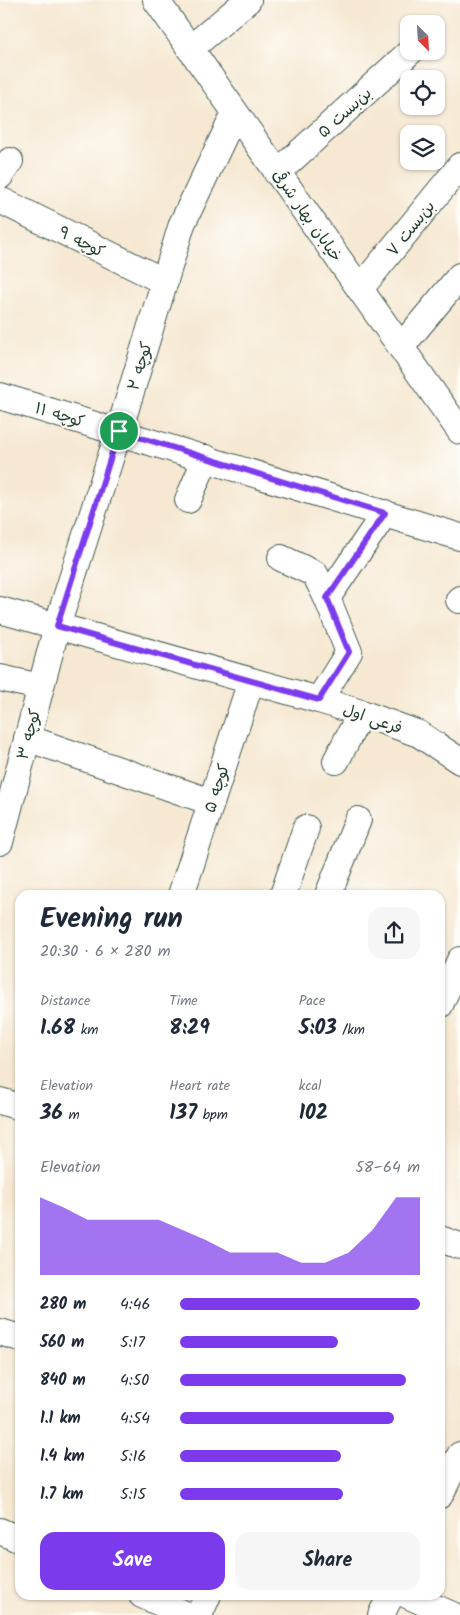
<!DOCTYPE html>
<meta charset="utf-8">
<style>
:root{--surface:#fff;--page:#f6f6f7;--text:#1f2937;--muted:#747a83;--accent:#7c3aed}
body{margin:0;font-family:Kalam,"Playpen Sans Arabic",sans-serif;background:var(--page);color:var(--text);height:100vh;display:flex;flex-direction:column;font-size:19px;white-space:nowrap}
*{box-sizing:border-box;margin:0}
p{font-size:16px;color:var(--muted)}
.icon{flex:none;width:28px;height:28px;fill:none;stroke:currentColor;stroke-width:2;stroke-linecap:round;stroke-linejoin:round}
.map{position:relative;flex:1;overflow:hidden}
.panel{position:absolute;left:15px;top:890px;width:430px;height:710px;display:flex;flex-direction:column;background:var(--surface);border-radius:15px;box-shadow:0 1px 4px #0004}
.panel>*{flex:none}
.needle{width:32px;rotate:156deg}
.tools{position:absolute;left:400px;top:15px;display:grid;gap:10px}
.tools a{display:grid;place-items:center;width:45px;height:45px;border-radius:10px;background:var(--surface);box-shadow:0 1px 4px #0004;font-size:25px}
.pin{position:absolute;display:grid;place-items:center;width:42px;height:42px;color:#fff;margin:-21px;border:2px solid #fff;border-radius:50%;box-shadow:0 1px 5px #0007}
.round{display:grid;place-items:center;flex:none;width:52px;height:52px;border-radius:15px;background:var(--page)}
.summary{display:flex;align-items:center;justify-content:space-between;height:85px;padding:0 25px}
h1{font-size:28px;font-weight:700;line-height:38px}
.figures{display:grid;grid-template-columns:repeat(3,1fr);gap:8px;height:85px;padding:5px 25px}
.figures div{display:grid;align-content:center}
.figures b{font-size:21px;font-weight:700}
.figures small{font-size:14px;font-weight:400}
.figures p{font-size:14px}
.chart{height:140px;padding:10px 25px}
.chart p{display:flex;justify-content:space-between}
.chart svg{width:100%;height:90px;margin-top:5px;fill:var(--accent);opacity:.7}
.action{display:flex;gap:10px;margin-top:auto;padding:10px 25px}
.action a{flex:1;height:58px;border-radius:15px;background:var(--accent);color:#fff;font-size:20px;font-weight:700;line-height:58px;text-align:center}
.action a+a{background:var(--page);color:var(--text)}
ul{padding:0 25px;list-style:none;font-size:16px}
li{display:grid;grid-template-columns:80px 60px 1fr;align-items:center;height:38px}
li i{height:12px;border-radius:6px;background:var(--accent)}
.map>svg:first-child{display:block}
</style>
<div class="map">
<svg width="460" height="1615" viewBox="0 0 460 1615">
<rect width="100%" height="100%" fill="#fdfcf7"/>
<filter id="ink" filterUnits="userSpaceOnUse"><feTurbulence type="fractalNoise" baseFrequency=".02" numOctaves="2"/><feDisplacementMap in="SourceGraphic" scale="10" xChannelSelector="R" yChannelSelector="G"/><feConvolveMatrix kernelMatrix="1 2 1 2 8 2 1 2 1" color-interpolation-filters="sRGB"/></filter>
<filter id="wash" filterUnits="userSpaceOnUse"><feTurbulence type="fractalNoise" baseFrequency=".0096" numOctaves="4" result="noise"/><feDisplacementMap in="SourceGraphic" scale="20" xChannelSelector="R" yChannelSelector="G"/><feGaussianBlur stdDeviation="1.12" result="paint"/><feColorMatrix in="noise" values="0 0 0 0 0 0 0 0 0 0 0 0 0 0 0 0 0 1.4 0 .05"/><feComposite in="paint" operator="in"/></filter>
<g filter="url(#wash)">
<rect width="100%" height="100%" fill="#f6e8d2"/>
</g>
<g filter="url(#ink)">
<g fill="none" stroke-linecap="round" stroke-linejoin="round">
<defs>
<g id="minor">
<polyline points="156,0 460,431"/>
<polyline points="190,49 248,0"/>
<polyline points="277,173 411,51"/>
<polyline points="0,176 10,161"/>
<polyline points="0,200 165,282"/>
<polyline points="360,289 460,166"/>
<polyline points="401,347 460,276"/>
<polyline points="0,396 460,537"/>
<polyline points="188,500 206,458"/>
<polyline points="281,558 315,574 327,598"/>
<polyline points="459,600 460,599"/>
<polyline points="0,610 319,700 361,713 419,734 460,761"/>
<polyline points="0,678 40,687"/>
<polyline points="319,700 349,652 327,598 385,513"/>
<polyline points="27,738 211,802"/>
<polyline points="336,761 361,713"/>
<polyline points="0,842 57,626 119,431 182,224 235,113"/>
<polyline points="181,895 251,681"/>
<polyline points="283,895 306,828"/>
<polyline points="328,895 358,820"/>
<polyline points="440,1005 460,960"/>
<polyline points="0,1101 20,1107"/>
<polyline points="440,1239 460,1246"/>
<polyline points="0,1332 20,1338"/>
<polyline points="440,1495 460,1455"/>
<polyline points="0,1531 20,1540"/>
<polyline points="142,1595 187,1615"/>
<polyline points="407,1595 452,1615"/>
<polyline points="199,1615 208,1595"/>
<polyline points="381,1615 391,1595"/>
</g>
</defs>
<!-- minor casing -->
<use href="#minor" stroke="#3f574c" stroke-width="28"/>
<!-- minor -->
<use href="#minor" stroke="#fff" stroke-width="26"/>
</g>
</g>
<g fill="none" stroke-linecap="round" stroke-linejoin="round" filter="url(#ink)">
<defs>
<polygon id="route" points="119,431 385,513 327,598 349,652 319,700 57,626"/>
</defs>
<!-- route casing -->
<use href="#route" stroke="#fff" stroke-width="10"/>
<!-- route -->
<use href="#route" stroke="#7c3aed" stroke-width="6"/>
</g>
<g text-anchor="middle" stroke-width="4" stroke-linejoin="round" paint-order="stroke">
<!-- street labels -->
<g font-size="16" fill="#1f3d34" stroke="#fdfcf7">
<text transform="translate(344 112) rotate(-42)" y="6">بن‌بست ۵</text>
<text transform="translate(308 215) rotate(55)" y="6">خیابان بهار شرقی</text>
<text transform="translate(410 228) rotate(-51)" y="6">بن‌بست ۷</text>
<text transform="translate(82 241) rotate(27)" y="6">کوچه ۹</text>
<text transform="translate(139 366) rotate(-73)" y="6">کوچه ۲</text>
<text transform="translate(60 414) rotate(17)" y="6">کوچه ۱۱</text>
<text transform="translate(373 718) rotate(19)" y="6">فرعی اول</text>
<text transform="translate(28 734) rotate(-75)" y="6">کوچه ۳</text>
<text transform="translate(216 788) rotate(-72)" y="6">کوچه ۵</text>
</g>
</g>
</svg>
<div class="tools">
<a><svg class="needle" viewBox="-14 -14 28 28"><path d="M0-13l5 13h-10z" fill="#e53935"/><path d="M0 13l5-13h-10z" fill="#747a83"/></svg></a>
<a><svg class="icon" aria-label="locate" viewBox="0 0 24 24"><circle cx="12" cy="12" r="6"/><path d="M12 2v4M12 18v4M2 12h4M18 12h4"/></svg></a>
<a><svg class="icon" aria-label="layers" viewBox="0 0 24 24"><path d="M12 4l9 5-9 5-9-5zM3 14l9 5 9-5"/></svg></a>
</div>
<div class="pin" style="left:119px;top:431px;background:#1e9e55"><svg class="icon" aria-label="arrive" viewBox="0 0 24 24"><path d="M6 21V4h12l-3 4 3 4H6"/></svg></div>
<section class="panel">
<div class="summary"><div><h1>Evening run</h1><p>20:30 · 6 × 280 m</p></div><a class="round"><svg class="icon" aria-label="share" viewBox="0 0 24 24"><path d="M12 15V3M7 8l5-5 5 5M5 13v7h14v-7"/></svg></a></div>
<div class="figures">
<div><p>Distance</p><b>1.68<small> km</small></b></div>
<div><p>Time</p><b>8:29</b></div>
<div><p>Pace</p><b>5:03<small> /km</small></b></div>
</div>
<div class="figures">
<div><p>Elevation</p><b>36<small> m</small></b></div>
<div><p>Heart rate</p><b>137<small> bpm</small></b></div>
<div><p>kcal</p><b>102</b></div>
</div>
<div class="chart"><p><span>Elevation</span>58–64 m</p>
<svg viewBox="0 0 160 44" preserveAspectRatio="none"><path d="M0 44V6L10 11L20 17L30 17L40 17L50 17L60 22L70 27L80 33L90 33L100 33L110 38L120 38L130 33L140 22L150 6L160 6V44z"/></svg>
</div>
<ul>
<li><b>280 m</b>4:46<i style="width:100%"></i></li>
<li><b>560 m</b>5:17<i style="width:66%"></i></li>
<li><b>840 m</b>4:50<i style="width:94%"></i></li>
<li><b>1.1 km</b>4:54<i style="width:89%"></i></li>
<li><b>1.4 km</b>5:16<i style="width:67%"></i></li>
<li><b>1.7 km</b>5:15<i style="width:68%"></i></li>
</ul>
<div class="action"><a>Save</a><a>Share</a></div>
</section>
</div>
